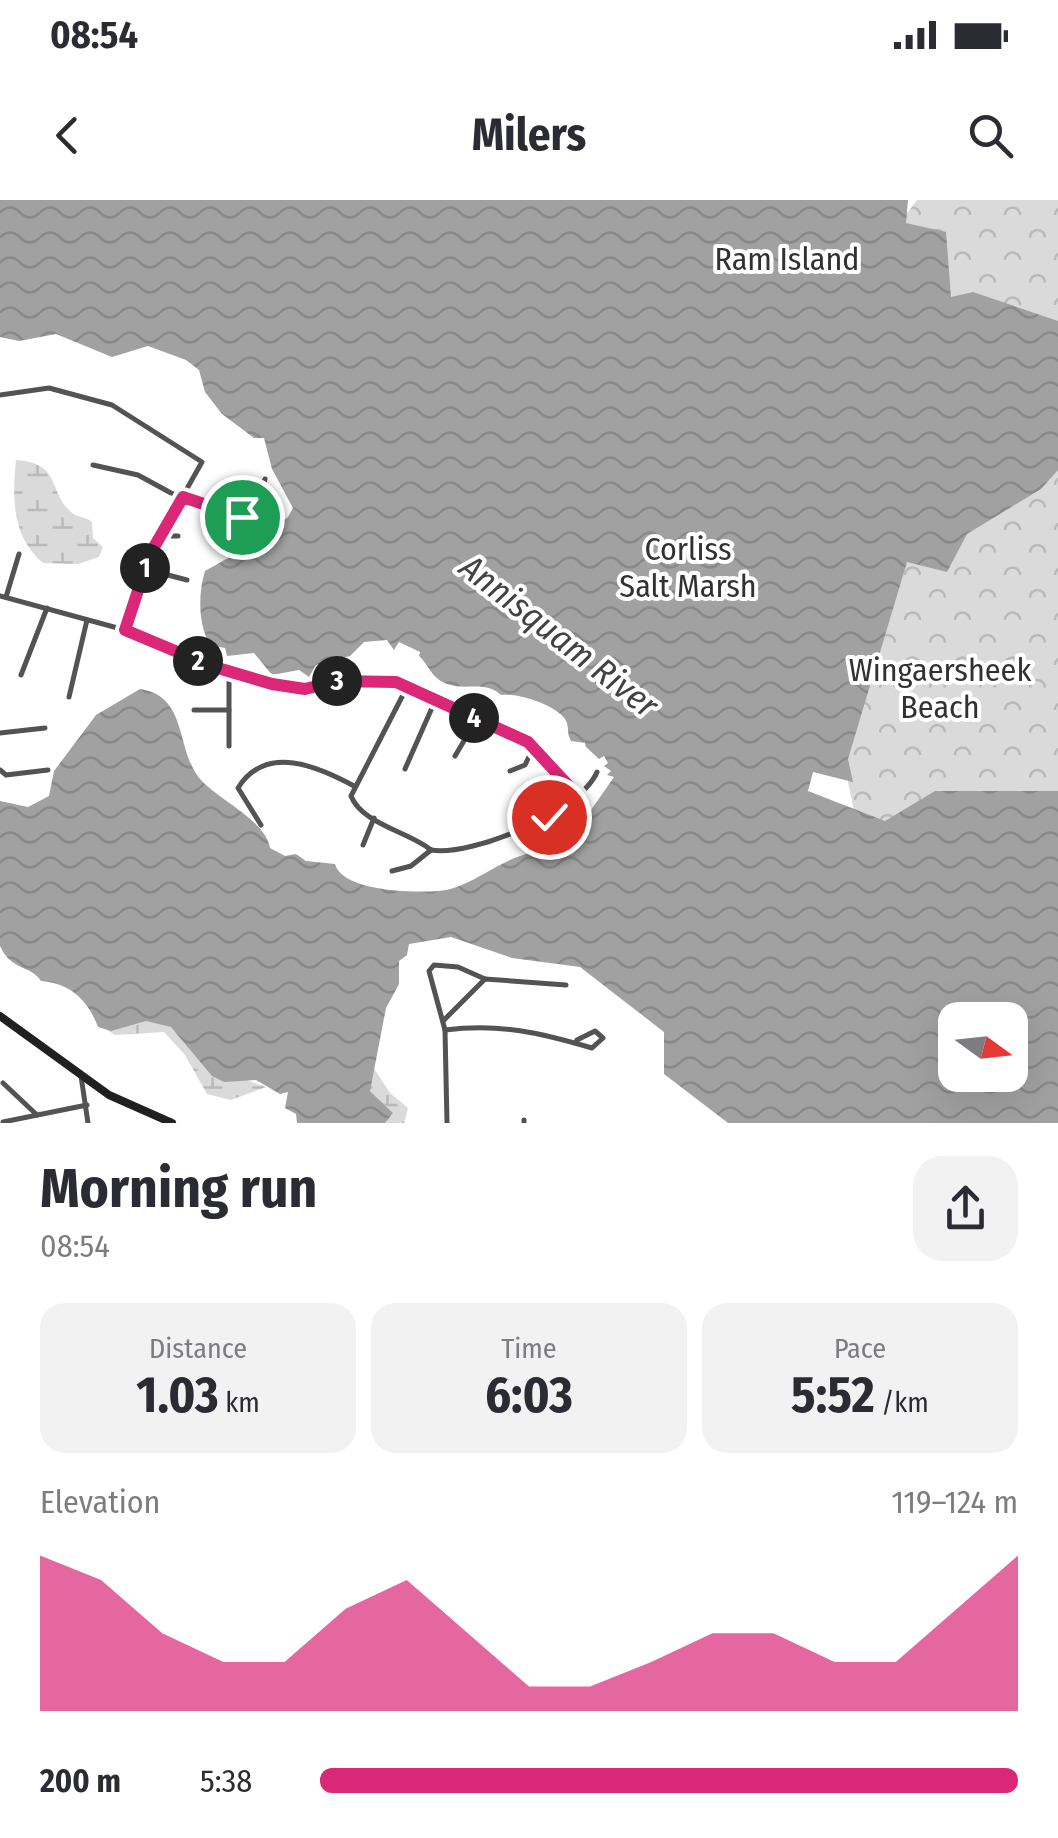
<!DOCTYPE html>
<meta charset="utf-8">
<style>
:root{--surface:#fff;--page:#f2f2f3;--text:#2b2b33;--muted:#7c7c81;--accent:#db2777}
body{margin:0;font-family:"Fira Sans Condensed",sans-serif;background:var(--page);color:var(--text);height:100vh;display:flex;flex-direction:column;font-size:38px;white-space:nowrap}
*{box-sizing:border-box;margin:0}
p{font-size:32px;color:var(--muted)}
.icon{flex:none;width:55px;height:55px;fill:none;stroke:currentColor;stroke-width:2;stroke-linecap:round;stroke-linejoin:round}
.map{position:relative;height:923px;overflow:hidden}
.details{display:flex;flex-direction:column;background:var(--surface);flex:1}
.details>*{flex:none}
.needle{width:65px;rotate:105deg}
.buttons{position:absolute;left:938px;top:802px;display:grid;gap:20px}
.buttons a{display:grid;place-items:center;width:90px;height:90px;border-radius:20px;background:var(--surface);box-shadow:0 10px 40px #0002;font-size:50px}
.pin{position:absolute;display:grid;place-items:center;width:85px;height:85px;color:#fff;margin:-42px;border:5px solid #fff;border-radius:50%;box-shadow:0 2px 10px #0007}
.km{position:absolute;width:50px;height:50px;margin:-25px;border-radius:50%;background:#222;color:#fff;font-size:28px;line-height:50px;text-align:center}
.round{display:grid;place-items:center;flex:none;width:105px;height:105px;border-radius:30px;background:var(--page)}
.summary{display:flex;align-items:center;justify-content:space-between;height:170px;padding:0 40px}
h1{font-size:55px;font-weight:700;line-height:75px}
.figures{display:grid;grid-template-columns:repeat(3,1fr);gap:15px;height:170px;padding:10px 40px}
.figures div{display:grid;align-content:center;border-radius:25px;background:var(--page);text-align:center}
.figures b{font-size:50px;font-weight:700}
.figures small{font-size:28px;font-weight:400}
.figures p{font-size:28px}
.chart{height:280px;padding:20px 40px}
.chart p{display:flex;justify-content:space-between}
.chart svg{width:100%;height:180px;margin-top:10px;fill:var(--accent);opacity:.7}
ul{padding:0 40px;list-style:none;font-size:32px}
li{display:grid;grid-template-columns:160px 120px 1fr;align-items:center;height:75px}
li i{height:25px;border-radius:12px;background:var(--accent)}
.status{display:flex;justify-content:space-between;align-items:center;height:70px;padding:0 50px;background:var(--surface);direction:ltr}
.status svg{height:28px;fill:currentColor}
header{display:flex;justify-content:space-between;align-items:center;height:130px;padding:0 40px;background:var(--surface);font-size:45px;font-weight:700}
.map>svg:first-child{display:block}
</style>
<div class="status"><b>08:54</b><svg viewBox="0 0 49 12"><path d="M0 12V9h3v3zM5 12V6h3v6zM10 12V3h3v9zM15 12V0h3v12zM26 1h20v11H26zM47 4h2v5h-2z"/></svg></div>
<header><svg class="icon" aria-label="back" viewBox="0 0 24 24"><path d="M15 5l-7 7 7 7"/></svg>Milers<svg class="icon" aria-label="search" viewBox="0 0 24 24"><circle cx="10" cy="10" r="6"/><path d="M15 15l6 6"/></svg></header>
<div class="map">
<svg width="1058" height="923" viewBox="0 0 1058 923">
<defs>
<pattern id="forest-crowns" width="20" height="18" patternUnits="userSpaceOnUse" patternTransform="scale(2.5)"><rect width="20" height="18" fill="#dadada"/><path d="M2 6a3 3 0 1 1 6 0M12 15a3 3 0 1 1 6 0" fill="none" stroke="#b9b9b9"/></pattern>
<pattern id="wetland-marsh" width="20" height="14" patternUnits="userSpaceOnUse" patternTransform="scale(2.5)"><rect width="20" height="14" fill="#dadada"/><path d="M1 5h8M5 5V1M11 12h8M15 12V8" fill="none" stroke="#b9b9b9"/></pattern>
<pattern id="water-waves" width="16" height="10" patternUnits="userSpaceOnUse" patternTransform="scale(2.5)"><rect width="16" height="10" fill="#a1a1a1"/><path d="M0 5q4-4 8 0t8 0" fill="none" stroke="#898989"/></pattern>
</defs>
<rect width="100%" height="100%" fill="#fff"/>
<!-- forest -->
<polygon fill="url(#forest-crowns)" points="917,0 1058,0 1058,610 858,629 766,199"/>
<!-- wetland -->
<g fill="url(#wetland-marsh)">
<path d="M16,260C62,263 48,292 71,312C78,318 85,316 92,322L93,338L103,347L99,357L78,364L43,363C12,337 12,299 16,260Z"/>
<polygon points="148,819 164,819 224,882 241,878 266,887 231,900 207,894 185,855 164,832 115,835 107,830"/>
<polygon points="373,867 390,893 408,908 404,923 385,923 392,912 368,889"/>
</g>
<!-- water -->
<path fill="url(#water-waves)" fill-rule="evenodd" d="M0,0H908L906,23L946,32L951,97L973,92L1058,121V270L1041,289L967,334L947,372L907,362L848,559L853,582L813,572L808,591L885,621L935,591H1058V923H728L664,874V832L580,767L512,758L451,737L409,744L407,755L399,761V784L386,808L370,891L393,913L385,923H297L296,914L285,908L288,892L280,894L256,880L224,882L212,876L171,827L146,821L111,831L98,827C88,800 70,783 41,781C31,765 11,771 0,746V601L28,607L49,596L54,571L96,515L140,489C189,496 175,551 201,580C218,599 266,621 270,648L285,656L296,654L306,661L335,664C342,691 411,693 438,691C480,688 512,641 561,654L578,630L583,631L588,625L584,620L614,577L607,575L611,571L604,566L608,563L604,556L599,559L586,547L583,537L585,543L571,541C566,532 570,527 565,519C555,505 519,493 501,495C485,480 466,491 447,484C431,478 429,465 419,456L420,452L399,442L394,450L387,440L364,442L350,456L316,465L309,477L299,470L272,475L254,453L227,456L225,448L210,445C198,424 198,394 205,371L253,344L288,317L293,308L272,269L264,238H254L222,214L205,192L199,170L186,160L148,146L112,157L56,134L19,141L0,137ZM955,820H1010V875H955Z"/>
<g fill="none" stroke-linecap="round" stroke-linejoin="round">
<!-- minor -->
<g stroke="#535353" stroke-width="5">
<polyline points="0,195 49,188 112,205 202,262 150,354 125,430"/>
<polyline points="93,265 138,275 171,293 242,317 256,309 265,279"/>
<polyline points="257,305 272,319"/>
<polyline points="160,336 178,336"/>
<polyline points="145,369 187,380"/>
<polyline points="0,396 147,436 199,462 271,484 305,489 337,481 396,482 528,542 588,609"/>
<polyline points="6,397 19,354"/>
<polyline points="229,471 229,546"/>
<polyline points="21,475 47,408"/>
<path d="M407,487L351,596C362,624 409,632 431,650"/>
<polyline points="69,497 87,420"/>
<polyline points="194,510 229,510"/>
<polyline points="0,533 45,528"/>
<polyline points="455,556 477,519"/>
<polyline points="405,569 435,501"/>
<polyline points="0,570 6,575 48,570"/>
<polyline points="510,571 525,565 534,546"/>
<path d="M261,625L238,588C266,543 319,567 354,586"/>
<polyline points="363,645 374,618"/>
<path d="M431,650C472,657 581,611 597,572"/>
<polyline points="392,671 411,666 431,650"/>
<polyline points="444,820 485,779 566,785"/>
<path d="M445,830C500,823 541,833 592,848L603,838L595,831L577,840"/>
<polyline points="81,876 88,923"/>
<polyline points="3,883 37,915"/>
<polyline points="3,922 87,905"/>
<polyline points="447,923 445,830 429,771 434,765 458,767 485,779"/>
<polyline points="524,923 524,920"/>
</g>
<!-- secondary -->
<polyline stroke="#202020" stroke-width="8" points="0,816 109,895 172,923"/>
</g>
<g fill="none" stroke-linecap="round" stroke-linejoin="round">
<defs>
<polyline id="route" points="242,317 183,297 150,354 125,430 211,466 272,484 305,489 337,481 396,482 528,542 578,596 549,617"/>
</defs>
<!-- route casing -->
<use href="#route" stroke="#fff" stroke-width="20"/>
<!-- route -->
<use href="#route" stroke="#db2777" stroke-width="12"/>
</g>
<g text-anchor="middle" stroke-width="8" stroke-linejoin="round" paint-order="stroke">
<!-- park labels -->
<g font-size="32" fill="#313131" stroke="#fff">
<text x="787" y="70">Ram Island</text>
<text x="688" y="360">Corliss<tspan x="688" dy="37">Salt Marsh</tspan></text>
<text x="940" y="481">Wingaersheek<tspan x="940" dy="37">Beach</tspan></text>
</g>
<!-- water labels -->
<g font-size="35" font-style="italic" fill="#424242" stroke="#fff">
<text transform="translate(559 436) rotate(38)" y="12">Annisquam River</text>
</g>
</g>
</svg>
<div class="buttons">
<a><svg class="needle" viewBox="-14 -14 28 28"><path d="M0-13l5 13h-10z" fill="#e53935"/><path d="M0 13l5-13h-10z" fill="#7c7c81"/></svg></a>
</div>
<div class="pin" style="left:242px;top:317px;background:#1e9e55"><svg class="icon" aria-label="arrive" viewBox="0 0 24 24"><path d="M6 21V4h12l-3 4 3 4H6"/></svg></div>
<div class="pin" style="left:549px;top:617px;background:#d93025"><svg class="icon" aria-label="check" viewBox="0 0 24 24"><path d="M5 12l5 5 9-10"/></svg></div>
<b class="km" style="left:145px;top:368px">1</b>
<b class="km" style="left:198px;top:461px">2</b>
<b class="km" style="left:337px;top:481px">3</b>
<b class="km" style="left:474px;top:518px">4</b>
</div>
<section class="details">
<div class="summary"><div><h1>Morning run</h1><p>08:54</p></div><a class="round"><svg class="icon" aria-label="share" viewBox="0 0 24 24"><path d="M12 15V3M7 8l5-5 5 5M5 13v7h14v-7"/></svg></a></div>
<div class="figures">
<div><p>Distance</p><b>1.03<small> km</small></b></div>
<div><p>Time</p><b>6:03</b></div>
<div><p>Pace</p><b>5:52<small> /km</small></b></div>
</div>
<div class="chart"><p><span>Elevation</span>119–124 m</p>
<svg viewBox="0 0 160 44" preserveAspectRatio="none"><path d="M0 44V6L10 12L20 25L30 32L40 32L50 19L60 12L70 25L80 38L90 38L100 32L110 25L120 25L130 32L140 32L150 19L160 6V44z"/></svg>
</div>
<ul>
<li><b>200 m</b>5:38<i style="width:100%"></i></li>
</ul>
</section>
